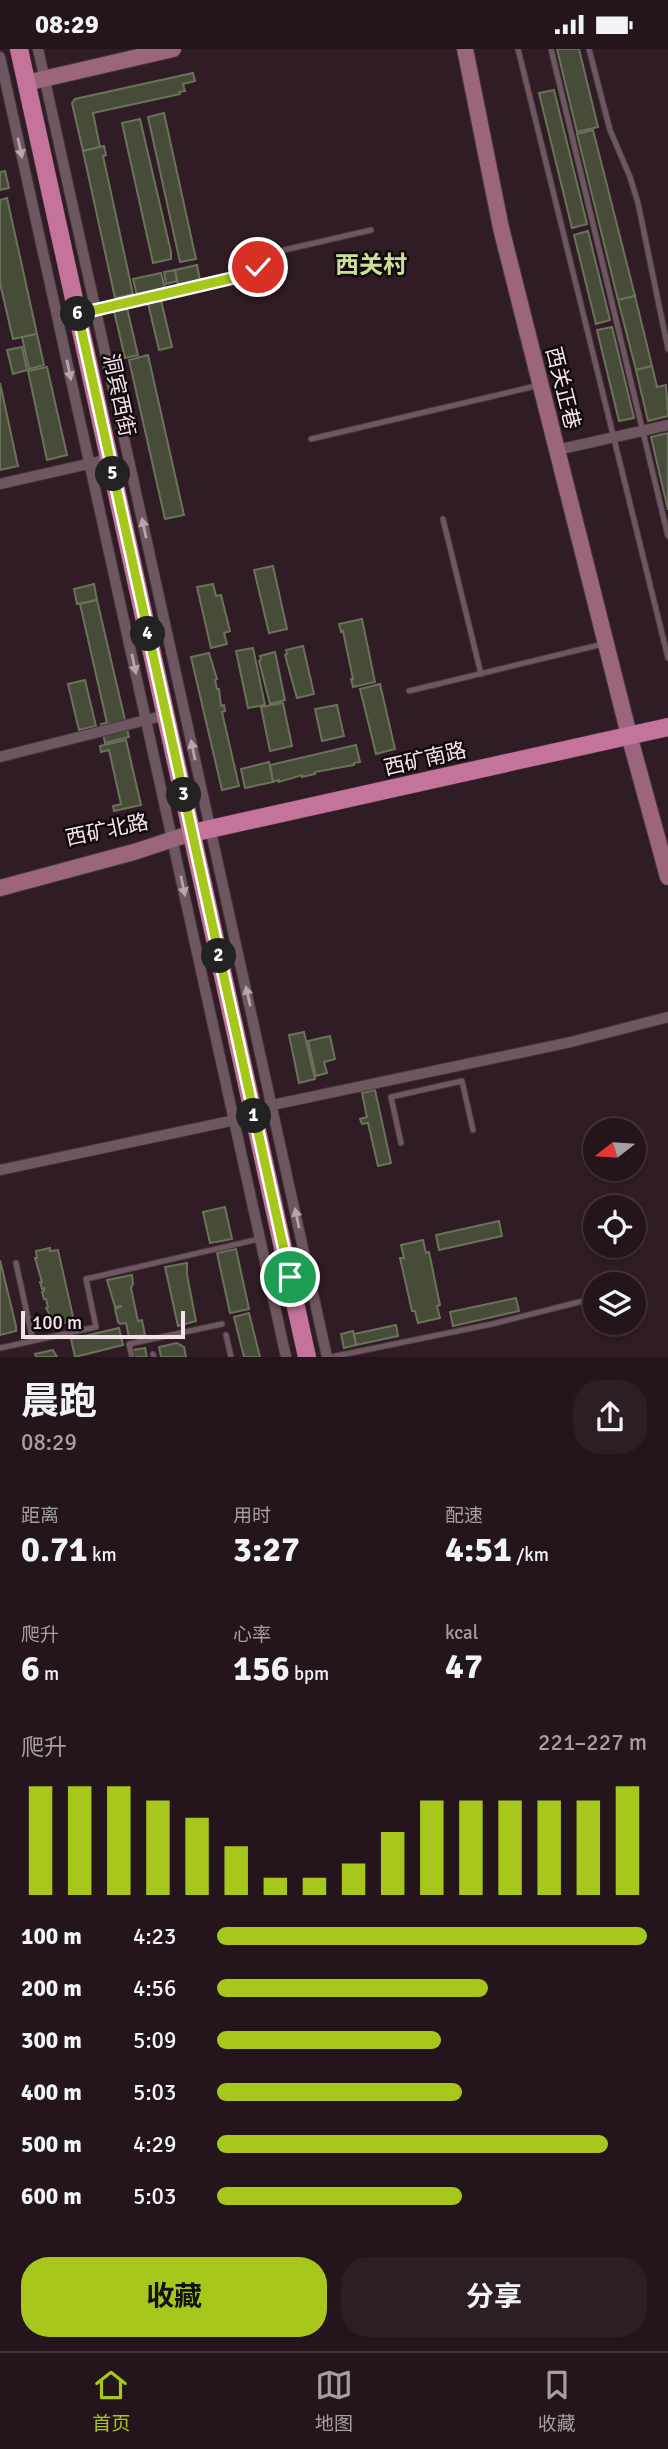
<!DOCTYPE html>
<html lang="zh">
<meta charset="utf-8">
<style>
:root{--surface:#24151c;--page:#2c1e25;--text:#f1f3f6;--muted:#a39fa3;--line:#41343b;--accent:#a8c71c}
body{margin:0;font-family:Signika,"Noto Sans SC",sans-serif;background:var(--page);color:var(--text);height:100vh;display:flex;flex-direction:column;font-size:26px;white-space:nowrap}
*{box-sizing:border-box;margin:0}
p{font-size:23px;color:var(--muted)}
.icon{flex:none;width:38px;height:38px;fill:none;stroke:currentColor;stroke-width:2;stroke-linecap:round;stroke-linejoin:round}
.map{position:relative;height:1308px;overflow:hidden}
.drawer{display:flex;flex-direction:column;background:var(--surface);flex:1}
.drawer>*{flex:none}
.needle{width:46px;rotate:253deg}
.tools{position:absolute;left:583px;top:1069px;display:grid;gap:14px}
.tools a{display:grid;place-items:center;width:63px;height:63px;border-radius:50%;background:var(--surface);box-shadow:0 4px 10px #0003,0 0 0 2px var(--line);font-size:35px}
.scale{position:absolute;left:21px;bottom:18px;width:164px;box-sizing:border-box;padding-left:7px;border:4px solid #f2e4ea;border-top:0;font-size:19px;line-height:24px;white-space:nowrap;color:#f2e4ea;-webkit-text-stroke:5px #12090d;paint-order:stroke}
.pin{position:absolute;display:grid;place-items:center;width:60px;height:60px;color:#fff;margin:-30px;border:4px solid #fff;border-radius:50%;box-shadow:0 2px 7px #0007}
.km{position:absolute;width:35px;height:35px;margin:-18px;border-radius:50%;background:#222;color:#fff;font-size:19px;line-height:35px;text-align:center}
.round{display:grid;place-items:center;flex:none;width:74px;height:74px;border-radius:28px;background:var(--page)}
.head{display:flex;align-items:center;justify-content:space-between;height:119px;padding:0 21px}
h1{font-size:38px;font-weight:700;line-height:52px}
.metrics{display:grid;grid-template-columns:repeat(3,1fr);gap:10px;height:119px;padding:7px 21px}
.metrics div{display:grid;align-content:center}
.metrics b{font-size:35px;font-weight:700}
.metrics small{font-size:19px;font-weight:400}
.metrics p{font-size:19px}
.chart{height:196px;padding:14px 21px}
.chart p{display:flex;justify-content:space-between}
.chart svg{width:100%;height:126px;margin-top:7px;stroke:var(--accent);stroke-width:6}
.button{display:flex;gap:14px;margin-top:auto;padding:14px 21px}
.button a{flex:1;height:80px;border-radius:28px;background:var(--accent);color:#111;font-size:28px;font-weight:700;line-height:80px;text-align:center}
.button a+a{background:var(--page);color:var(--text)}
ul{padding:0 21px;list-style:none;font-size:23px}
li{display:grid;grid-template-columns:112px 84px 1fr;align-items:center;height:52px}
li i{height:18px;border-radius:9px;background:var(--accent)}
.status{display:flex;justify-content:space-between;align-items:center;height:49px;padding:0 35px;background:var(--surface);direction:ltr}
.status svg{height:19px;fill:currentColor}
.tabs{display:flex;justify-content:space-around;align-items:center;height:98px;border-top:2px solid var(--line);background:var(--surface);font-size:19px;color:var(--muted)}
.tabs a{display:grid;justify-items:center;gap:4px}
.tabs .active{color:var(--accent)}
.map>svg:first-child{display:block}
</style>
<div class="status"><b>08:29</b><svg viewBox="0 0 49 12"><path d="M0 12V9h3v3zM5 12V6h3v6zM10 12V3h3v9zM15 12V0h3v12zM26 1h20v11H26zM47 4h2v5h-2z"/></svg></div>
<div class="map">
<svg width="668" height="1308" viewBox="0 0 668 1308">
<rect width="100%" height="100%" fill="#301c25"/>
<!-- building -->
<g fill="#464c37" stroke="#6b725c" stroke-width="2">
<polygon points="557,0 579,0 598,78 577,83"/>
<polygon points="193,24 195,32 183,35 185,42 179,43 180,45 93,64 100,98 83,102 72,54 75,50"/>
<polygon points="554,41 587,175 572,179 539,44"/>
<polygon points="164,64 196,210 180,213 148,68"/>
<polygon points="140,70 171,203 171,210 153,214 122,74"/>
<polygon points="593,81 635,247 618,251 577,85"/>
<polygon points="104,97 106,106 103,107 133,245 115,249 83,102"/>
<polygon points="5,122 9,139 0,141 0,123"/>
<polygon points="7,149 37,285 13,290 0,234 0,151"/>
<polygon points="588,182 610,271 596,275 574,186"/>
<polygon points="197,216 200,231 178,236 175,221"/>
<polygon points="175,221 177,232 166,235 164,223"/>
<polygon points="161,224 165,240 137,246 133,230"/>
<polygon points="635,247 652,317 636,321 618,251"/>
<polygon points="161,251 172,298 159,301 148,254"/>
<polygon points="127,259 138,306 125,309 114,262"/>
<polygon points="612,278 634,369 619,372 597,281"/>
<polygon points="37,285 44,316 29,320 22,288"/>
<polygon points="22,298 27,321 13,325 7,301"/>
<polygon points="148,306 184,466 165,470 129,311"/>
<polygon points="652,317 657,338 666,336 668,367 648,372 636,321"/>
<polygon points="47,318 67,406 47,411 28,322"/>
<polygon points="0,334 18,417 0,421"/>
<polygon points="668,384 668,461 651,388"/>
<polygon points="273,517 287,580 269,584 254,521"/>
<polygon points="94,535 97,551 77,555 74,540"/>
<polygon points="213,535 216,547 221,546 230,582 224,584 227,595 211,599 197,538"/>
<polygon points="97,551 129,688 105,694 101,675 107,674 80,555"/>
<polygon points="362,570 375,633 353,638 351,630 353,630 343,582 341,583 339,575"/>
<polygon points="303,597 314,645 297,649 285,606 287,605 286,601"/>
<polygon points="253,599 265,656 248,659 236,602"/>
<polygon points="275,603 285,651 270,655 259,612 261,611 260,607"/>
<polygon points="209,604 217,630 215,631 217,640 219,640 221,657 224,656 225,662 222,663 239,737 222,741 191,608"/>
<polygon points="85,631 96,677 79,681 68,635"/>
<polygon points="380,635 395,700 376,705 360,640"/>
<polygon points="283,654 292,697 270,702 261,658"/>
<polygon points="337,656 344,687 322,692 315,660"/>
<polygon points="126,691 141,756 114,762 113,757 121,755 109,701 101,703 100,697"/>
<polygon points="356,696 360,713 354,714 354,716 315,723 315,725 302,728 302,726 279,733 279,731 273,733 270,716"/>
<polygon points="269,713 273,733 245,739 241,720"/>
<polygon points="304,983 315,1030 299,1034 289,986"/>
<polygon points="330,987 335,1010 324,1013 327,1024 316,1027 308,992"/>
<polygon points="375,1041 391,1114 378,1117 368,1074 362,1075 360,1070 367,1068 362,1044"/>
<polygon points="225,1158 232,1190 210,1194 203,1163"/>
<polygon points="499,1172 502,1187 439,1201 436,1186"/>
<polygon points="423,1191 426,1204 429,1203 440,1256 437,1257 440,1269 418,1274 415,1262 412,1262 400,1209 404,1209 401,1196"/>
<polygon points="50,1199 50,1202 58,1201 74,1272 52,1276 51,1271 49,1272 48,1267 50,1266 46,1259 48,1258 46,1250 44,1250 42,1243 44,1242 44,1239 42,1240 40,1233 42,1233 35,1209 37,1209 36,1202"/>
<polygon points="236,1200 249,1260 230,1264 217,1204"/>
<polygon points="0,1211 16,1277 16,1282 0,1286"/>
<polygon points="187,1214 187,1226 196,1272 178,1277 165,1218"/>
<polygon points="132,1226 133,1235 131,1239 138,1272 142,1271 145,1286 129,1289 126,1274 120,1275 118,1273 115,1260 122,1257 115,1258 107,1231"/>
<polygon points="516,1249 519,1262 453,1277 450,1263"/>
<polygon points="249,1264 260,1308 244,1308 234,1268"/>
<polygon points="396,1276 398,1287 356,1296 354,1285"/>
<polygon points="119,1279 123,1296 75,1308 71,1290"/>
<polygon points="353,1282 356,1296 344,1299 341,1285"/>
<polygon points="177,1294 184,1298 186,1308 161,1308 159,1298"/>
<polygon points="145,1299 147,1308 135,1308 133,1301"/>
<polygon points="53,1301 57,1308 36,1308 35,1305"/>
</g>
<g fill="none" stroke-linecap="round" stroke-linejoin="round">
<defs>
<g id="lane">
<polyline points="518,0 668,609"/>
<polyline points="551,0 668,487"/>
<polyline points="589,0 610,81 630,128 638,154 668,300"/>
<polyline points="81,264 237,228 250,223 280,202 371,181"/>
<polyline points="311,390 540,336"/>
<polyline points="443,470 481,625"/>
<polyline points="409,642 603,595"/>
<polyline points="401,1094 391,1048 462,1032 473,1081"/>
<polyline points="16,1214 33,1292"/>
<polyline points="226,1286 231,1308"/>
<polyline points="0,1299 96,1278 86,1230 259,1190"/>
<polyline points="153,1305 154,1308"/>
<polyline points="132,1308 129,1295 222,1275"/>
<polyline points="331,1308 492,1275 595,1249"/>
</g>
<g id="street">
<polyline points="38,0 327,1308"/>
<polyline points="0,8 286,1308"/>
<polyline points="557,401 668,376"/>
<polyline points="0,435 110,410"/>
<polyline points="0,708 166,666"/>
<polyline points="253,1060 571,993 668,968"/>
<polyline points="0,1121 254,1067"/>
</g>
<g id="secondary">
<polyline points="465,0 501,179 629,686 668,828"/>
<polyline points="26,34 173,0"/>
<polyline points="0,839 134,803 192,784"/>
</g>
<g id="primary">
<polyline points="19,0 307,1308"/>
<polyline points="192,784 668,678"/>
</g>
</defs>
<!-- lane casing -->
<use href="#lane" stroke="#47373e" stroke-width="7"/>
<!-- street casing -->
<use href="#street" stroke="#47373e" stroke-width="12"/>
<!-- secondary casing -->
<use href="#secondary" stroke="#47373e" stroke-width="18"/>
<!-- primary casing -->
<use href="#primary" stroke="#47373e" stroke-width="19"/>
<!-- lane -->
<use href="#lane" stroke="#6f5761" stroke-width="5"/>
<!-- street -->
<use href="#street" stroke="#6f5761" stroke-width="10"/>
<!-- secondary -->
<use href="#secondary" stroke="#9a657d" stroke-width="16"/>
<!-- primary -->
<use href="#primary" stroke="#c47399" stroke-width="18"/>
</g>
<!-- one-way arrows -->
<defs><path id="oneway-solid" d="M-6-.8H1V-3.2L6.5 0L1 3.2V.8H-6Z" transform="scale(1.75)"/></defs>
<g fill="#b7a5ac">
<use href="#oneway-solid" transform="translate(20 99) rotate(78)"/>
<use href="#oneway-solid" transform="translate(69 321) rotate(78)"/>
<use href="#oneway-solid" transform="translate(144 479) rotate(-102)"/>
<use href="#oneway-solid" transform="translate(134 615) rotate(78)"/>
<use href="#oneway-solid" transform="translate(193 701) rotate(-102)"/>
<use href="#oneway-solid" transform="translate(183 837) rotate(78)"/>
<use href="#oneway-solid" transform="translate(248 947) rotate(-103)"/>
<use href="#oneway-solid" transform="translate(297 1169) rotate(-102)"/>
</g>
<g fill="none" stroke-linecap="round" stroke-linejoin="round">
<defs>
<polyline id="route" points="258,218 237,228 78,265 290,1228"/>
</defs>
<!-- route casing -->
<use href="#route" stroke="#fff" stroke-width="14"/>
<!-- route -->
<use href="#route" stroke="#a8c71c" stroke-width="9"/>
</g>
<g text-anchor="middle" stroke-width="5" stroke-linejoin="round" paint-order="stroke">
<!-- street labels -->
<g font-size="21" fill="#f2e4ea" stroke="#12090d">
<text transform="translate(563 339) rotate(76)" y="7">西关正巷</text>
<text transform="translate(119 346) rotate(78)" y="7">洞宾西街</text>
<text transform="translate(425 710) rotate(-13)" y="7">西矿南路</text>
<text transform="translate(107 781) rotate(-12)" y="7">西矿北路</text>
</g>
<!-- quarter labels -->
<g font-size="24" font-weight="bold" fill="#cce095" stroke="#12090d">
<text x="371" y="224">西关村</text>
</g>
</g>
</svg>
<div class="tools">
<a><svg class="needle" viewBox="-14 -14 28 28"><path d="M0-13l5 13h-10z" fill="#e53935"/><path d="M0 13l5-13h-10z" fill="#a39fa3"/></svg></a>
<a><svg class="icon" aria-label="locate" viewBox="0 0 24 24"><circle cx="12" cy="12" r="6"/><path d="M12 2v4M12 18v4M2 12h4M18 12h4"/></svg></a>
<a><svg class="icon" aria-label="layers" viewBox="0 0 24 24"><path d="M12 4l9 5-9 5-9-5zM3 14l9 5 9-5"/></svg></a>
</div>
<div class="scale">100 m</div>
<div class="pin" style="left:290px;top:1228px;background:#1e9e55"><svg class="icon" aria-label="arrive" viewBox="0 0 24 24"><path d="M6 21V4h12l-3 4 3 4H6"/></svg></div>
<div class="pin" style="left:258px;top:218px;background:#d93025"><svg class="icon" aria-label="check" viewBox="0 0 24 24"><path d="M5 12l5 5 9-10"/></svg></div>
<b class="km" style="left:254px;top:1067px">1</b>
<b class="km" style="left:219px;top:907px">2</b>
<b class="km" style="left:184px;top:746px">3</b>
<b class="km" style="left:148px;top:585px">4</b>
<b class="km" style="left:113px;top:425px">5</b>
<b class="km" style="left:78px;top:265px">6</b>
</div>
<section class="drawer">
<div class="head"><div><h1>晨跑</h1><p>08:29</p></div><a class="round"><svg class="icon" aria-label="share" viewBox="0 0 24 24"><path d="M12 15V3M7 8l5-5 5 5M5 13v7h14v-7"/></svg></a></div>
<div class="metrics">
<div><p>距离</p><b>0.71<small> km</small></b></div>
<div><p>用时</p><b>3:27</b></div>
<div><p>配速</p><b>4:51<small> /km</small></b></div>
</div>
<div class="metrics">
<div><p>爬升</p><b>6<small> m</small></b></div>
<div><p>心率</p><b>156<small> bpm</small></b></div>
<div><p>kcal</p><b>47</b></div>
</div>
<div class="chart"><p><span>爬升</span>221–227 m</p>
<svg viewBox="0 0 160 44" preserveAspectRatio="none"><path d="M5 44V6M15 44V6M25 44V6M35 44V11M45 44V17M55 44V27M65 44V38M75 44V38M85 44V33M95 44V22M105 44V11M115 44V11M125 44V11M135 44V11M145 44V11M155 44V6"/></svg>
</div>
<ul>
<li><b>100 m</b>4:23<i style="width:100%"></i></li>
<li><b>200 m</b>4:56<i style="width:63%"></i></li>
<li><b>300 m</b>5:09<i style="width:52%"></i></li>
<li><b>400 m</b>5:03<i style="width:57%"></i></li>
<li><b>500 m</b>4:29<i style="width:91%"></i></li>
<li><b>600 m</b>5:03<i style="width:57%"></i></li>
</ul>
<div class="button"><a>收藏</a><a>分享</a></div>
</section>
<nav class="tabs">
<a class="active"><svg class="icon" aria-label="home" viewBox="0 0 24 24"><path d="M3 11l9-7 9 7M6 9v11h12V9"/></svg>首页</a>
<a><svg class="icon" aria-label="map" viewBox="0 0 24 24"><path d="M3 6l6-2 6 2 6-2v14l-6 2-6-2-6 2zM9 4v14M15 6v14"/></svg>地图</a>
<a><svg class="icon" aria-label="saved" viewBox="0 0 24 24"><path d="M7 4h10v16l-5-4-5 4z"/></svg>收藏</a>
</nav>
